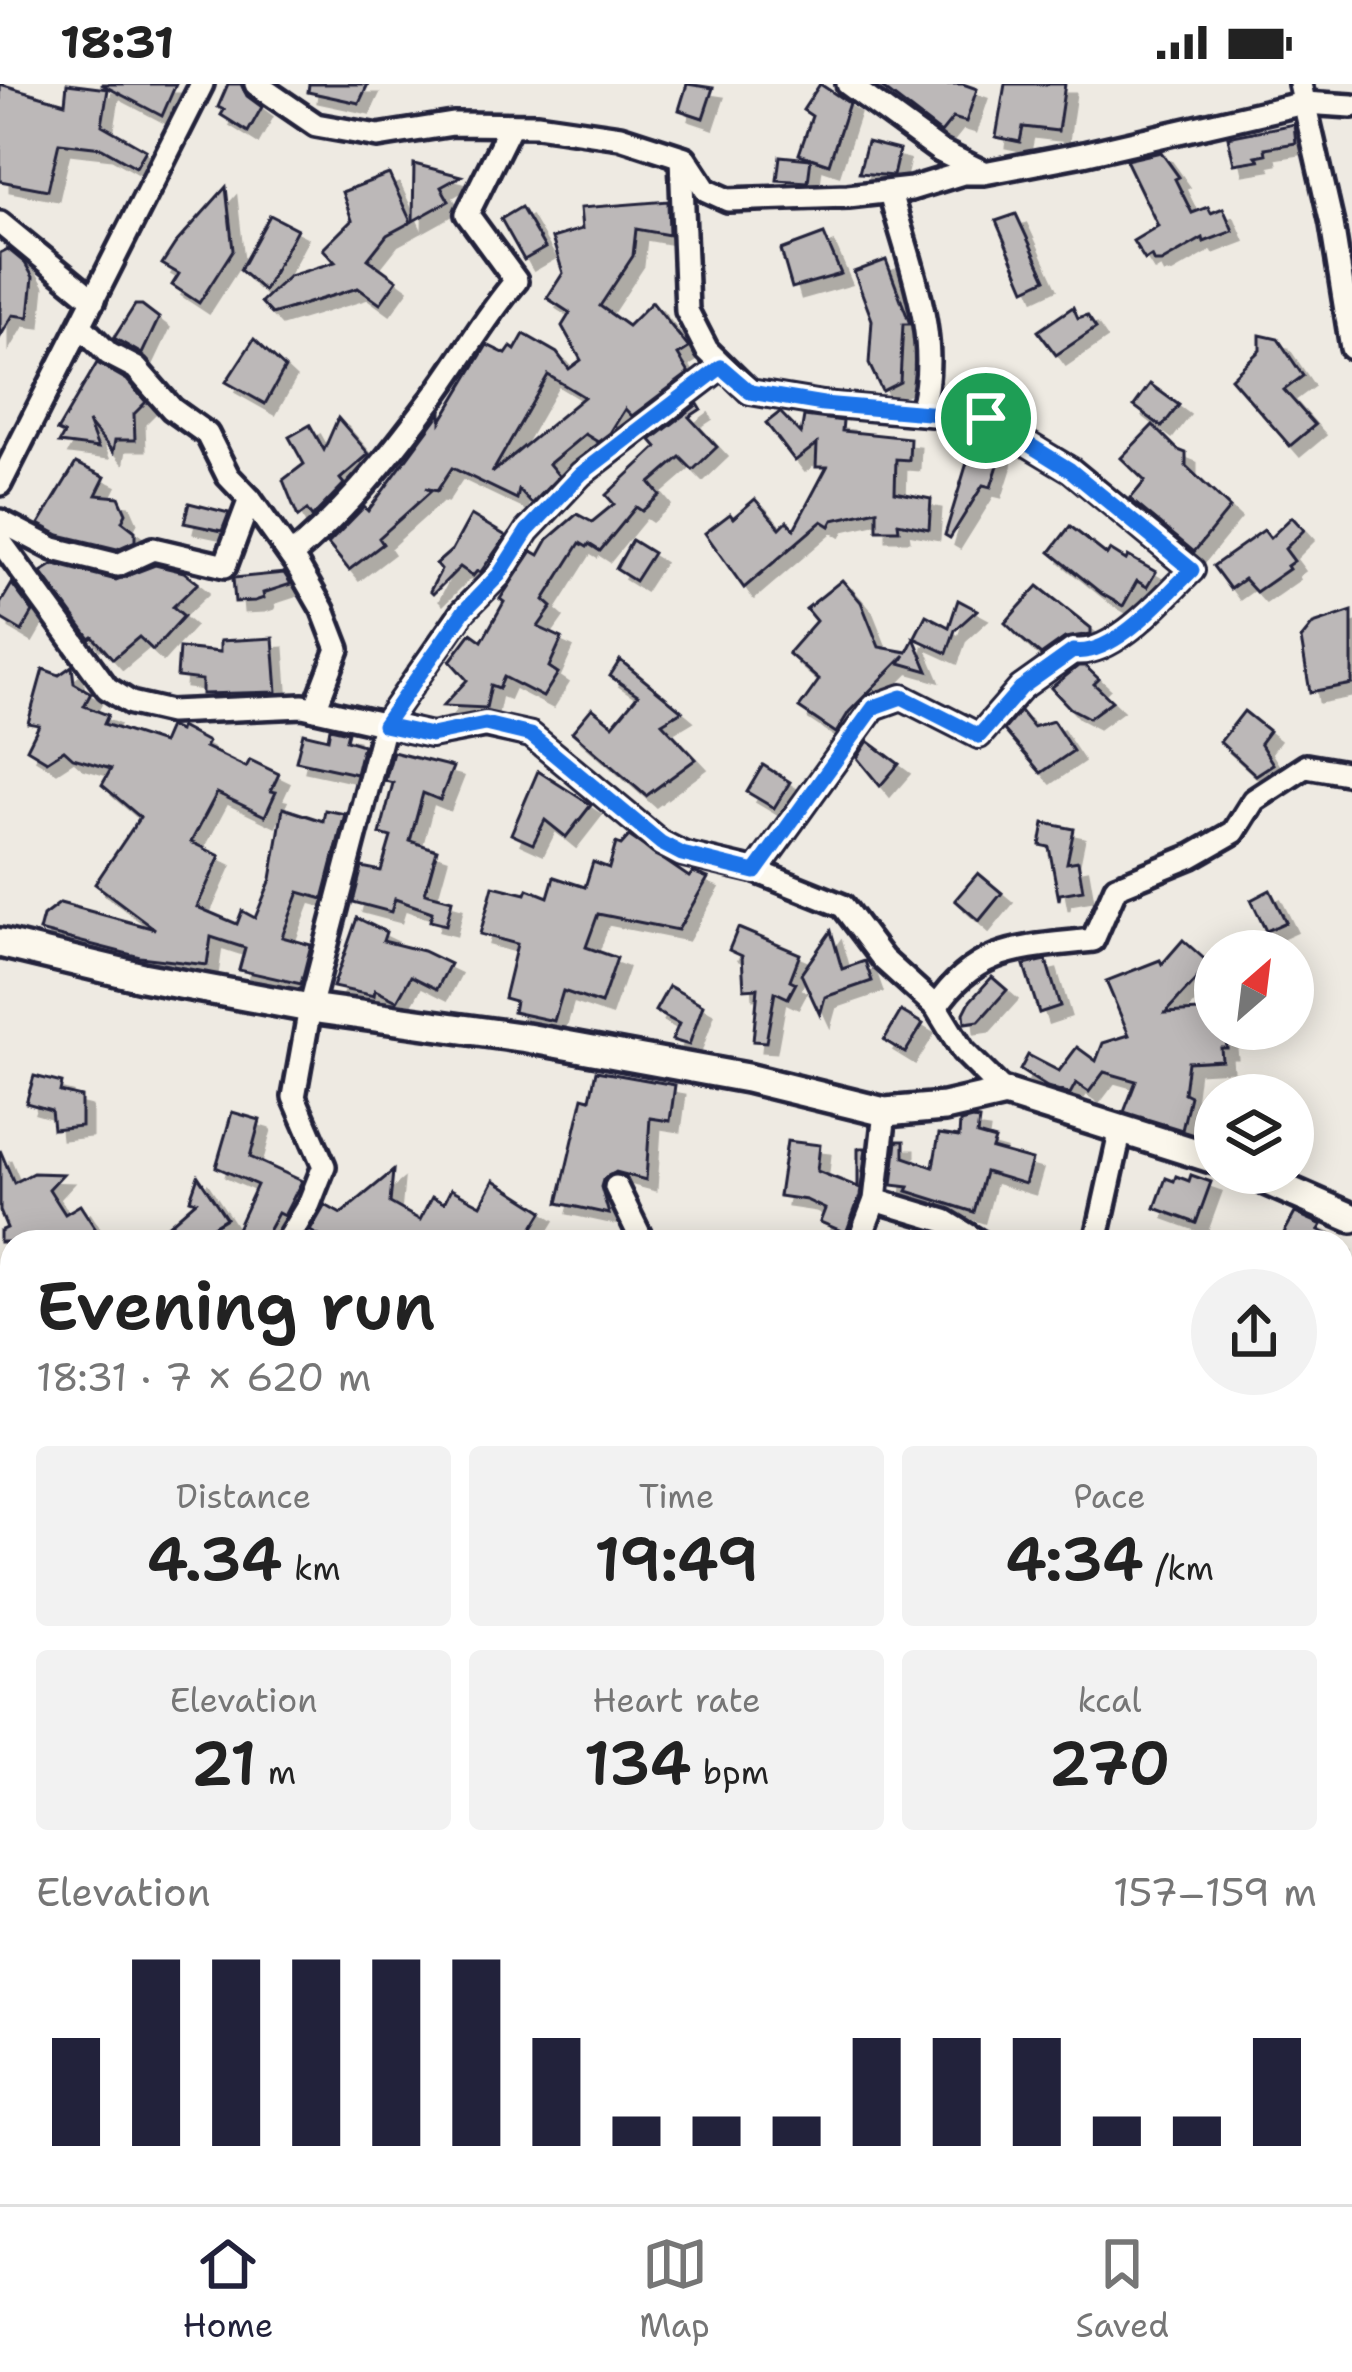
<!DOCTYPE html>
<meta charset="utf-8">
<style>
:root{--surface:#fff;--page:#f2f2f2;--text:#222;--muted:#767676;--line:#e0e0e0;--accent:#22223b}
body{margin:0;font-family:"Shantell Sans",sans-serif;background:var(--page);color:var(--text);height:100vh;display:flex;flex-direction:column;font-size:45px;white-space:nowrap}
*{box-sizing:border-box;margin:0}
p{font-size:39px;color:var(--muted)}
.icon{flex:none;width:66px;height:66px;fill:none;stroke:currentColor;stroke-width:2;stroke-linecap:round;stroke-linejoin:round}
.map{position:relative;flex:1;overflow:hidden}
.details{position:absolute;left:0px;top:1146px;width:1353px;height:975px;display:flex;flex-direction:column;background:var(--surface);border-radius:36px 36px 0 0;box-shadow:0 6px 30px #0003}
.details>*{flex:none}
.needle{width:78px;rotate:28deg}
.fabs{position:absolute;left:1194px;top:846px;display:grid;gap:24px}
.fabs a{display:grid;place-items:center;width:120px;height:120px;border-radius:50%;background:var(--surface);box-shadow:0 6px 30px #0003;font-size:60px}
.pin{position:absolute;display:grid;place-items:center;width:102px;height:102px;color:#fff;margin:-51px;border:6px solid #fff;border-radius:50%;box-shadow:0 3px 12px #0007}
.round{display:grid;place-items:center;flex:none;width:126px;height:126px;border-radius:63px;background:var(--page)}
.overview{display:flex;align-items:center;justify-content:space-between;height:204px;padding:0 36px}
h1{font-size:66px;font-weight:600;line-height:90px}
.figures{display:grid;grid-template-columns:repeat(3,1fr);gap:18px;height:204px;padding:12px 36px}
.figures div{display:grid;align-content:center;border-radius:12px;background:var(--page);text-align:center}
.figures b{font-size:60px;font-weight:600}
.figures small{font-size:33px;font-weight:400}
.figures p{font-size:33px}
.chart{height:336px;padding:24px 36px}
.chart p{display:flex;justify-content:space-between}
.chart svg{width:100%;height:216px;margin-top:12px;stroke:var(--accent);stroke-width:6}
.status{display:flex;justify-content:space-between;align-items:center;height:84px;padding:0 60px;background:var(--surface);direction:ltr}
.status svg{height:33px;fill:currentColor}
.tabs{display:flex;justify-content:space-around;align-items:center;height:168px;border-top:3px solid var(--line);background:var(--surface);font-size:33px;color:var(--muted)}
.tabs a{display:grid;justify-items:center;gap:6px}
.tabs .current{color:var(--accent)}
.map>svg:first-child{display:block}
</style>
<div class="status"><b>18:31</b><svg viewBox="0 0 49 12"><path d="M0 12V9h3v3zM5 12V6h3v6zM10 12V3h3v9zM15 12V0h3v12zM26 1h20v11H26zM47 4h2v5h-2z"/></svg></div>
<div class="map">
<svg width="1352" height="2120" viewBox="0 0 1352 2120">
<defs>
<filter id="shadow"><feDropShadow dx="10" dy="10" stdDeviation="0" flood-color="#0004"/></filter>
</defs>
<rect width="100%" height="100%" fill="#eeeae2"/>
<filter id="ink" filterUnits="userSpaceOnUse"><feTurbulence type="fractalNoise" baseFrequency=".00833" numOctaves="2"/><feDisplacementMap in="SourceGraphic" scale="24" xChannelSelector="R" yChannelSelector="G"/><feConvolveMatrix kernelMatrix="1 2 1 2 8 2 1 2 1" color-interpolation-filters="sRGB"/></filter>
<g filter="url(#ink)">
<!-- building -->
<g fill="#bcb8b8" stroke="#22223b" stroke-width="3" fill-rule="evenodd" filter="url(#shadow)">
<polygon points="0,0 65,19 67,0 108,5 102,41 146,66 136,83 102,64 59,59 48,106 0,97"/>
<polygon points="101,0 176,0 162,32"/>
<polygon points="228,0 241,0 247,12 262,23 248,48 221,31 224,26 218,23"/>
<polygon points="309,0 368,0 359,19 308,8"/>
<polygon points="687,0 713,4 703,34 679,26"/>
<polygon points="820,0 849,19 829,80 799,70 812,32 803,26"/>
<polygon points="877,0 963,0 977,5 966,38 953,34 941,49"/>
<polygon points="1005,0 1065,0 1058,47 1023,43 1020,58 996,53"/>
<polygon points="1294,40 1296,59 1265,64 1266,70 1256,72 1259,76 1234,80 1228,53"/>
<polygon points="867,58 899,66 893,92 859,89"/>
<polygon points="1161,68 1179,93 1175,95 1192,129 1208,123 1211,129 1223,124 1233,147 1204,158 1203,154 1161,178 1154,178 1151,172 1145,176 1133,157 1158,142 1126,76"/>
<polygon points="780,72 811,75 808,98 777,96"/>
<polygon points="414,80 461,92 441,103 449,117 413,137"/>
<polygon points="389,90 411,138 387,151 368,175 397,196 380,220 358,204 272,230 261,218 289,192 335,178 323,165 352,136 342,108"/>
<polygon points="226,103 233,166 199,219 172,201 179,190 162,180 175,160"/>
<path d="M668,117L669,151L636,145L633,172L600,222L628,242L652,218L689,264L678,271L689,289L632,332L625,325L610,349L598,358L585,350L549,380L559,392L532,420L519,406L517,415L452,384L437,407L425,404L431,407L379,454L383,460L349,486L328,460L364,423L368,427L441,328V337L487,261L506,270L511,263L515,266L524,250L557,269L569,285L581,276L562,242L570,229L547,214L563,189L552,154L582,145L580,124ZM548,291L584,313L492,389Z"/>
<polygon points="521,123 545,164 524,176 501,135"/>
<polygon points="1016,130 1046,195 1025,205 996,137"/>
<polygon points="270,131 297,145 264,207 240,186"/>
<polygon points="824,150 841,190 792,204 781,166"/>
<polygon points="8,165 25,179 33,193 29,233 13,231 0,253 0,169"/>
<polygon points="886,176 910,240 903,240 900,298 882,307 869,280 872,236 854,188"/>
<polygon points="135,221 142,221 159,234 142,270 114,254"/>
<polygon points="1073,223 1078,234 1087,231 1096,244 1056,271 1038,247"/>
<polygon points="1260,251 1278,255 1303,292 1284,306 1315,341 1290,362 1231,294 1260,266"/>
<polygon points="254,255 285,284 265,320 226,298"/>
<polygon points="97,279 127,296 146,318 134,330 135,356 115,356 113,368 88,338 98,364 59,359 64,350 57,347"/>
<polygon points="1150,300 1179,321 1162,343 1134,322"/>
<polygon points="698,320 701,325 689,333 717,363 693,386 680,373 650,399 660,411 642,427 636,423 600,467 589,460 587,463 580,459 544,516 552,523 538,543 562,554 549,583 558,589 543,613 504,593 499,604 491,601 486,624 443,622 467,596 450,577 471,549 482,557 504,518 500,515 532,467 539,471 548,455 577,430 592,438 614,420 606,411 657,363 651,356"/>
<polygon points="780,328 801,350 804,332 843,337 842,347 910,354 909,376 896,375 895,408 931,415 929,445 898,439 899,446 877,446 877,426 833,436 830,442 822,437 744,504 705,449 730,430 733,434 755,415 780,444 787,437 794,445 827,383 816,383 817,360 795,377 766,339"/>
<polygon points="338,334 369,370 340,395 344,400 312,433 307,426 298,433 283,396 304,380 289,353 310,341 324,366"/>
<polygon points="1153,341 1178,366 1186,369 1186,382 1230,424 1194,468 1130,415 1145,397 1121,374"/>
<polygon points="976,349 1001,361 1000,375 991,403 983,401 950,454 945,451"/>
<polygon points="76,379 105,393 96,411 119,413 126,429 122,437 135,447 135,457 117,465 59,451 39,440"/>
<polygon points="189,419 229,429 222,447 184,439"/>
<polygon points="471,431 506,452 480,489 477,487 473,492 460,483 433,510 430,507 441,486 436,480 452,466"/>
<polygon points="1292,433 1304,446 1285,465 1294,477 1287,482 1289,485 1256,508 1244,495 1230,505 1213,482 1264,446 1270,454"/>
<polygon points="1070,442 1107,471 1110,466 1126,476 1128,472 1156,488 1147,503 1137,497 1123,522 1102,510 1050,468"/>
<polygon points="632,456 653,469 635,497 616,485"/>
<polygon points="54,480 116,496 155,481 184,488 198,499 173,523 184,532 153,566 139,553 113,575 93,553 90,555 41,488"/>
<polygon points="284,489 291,500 263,509 264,514 255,517 235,518 233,494"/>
<polygon points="842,496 861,518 879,563 907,568 926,531 949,543 958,516 977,526 955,546 947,569 914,554 928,587 900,579 905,571 849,628 836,649 799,624 819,596 788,569 816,537 806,525"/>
<polygon points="12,500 33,528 22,547 0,534 0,520"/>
<polygon points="1038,502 1091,544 1091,550 1065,554 1041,571 1023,556 1005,539"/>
<polygon points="1352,527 1352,600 1310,608 1301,555 1313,540"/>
<polygon points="273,554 277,608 202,610 202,596 177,593 179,564 220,568 220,557"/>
<polygon points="620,576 682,627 662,639 696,675 646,712 572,648 592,624 613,641 638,611 610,592"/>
<polygon points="72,582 74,599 91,609 84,622 108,631 104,640 162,659 169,643 179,647 180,643 208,658 205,663 246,683 250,676 279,690 271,707 276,708 265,732 217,709 191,758 220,772 197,823 237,840 242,827 255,834 271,795 283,724 323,737 325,726 345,730 323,815 299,808 282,853 311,861 301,900 239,886 245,864 211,853 207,881 140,873 39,847 43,832 60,819 155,845 95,800 140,733 102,701 111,685 73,674 64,666 47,677 27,665 39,641 28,639 43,585 59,591"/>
<polygon points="1078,582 1085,582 1099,595 1094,600 1112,617 1089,634 1070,624 1051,604"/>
<polygon points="1020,627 1033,643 1053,637 1073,667 1041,689 1004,646"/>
<polygon points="1244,627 1269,647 1260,659 1273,680 1256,691 1220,658"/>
<polygon points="330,644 348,648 346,656 363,661 356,690 296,677 303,649 328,655"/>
<polygon points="868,657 899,680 880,702 857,674"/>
<polygon points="393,668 453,683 440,716 423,709 410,757 437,766 425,809 452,816 446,841 430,837 432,828 395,815 391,828 353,818 362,783 381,787 391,753 380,750 393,699 385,697"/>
<polygon points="763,681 790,698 774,724 747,708"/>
<polygon points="538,687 591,721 566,753 545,736 533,760 511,750"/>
<polygon points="1044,739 1074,745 1067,779 1078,777 1083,806 1060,810 1059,816 1049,763 1040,761"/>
<polygon points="629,752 689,793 693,788 708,794 678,846 598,830 586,863 617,874 601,920 563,907 554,937 513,928 515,917 504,914 517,860 480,850 493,802 526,810 528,805 548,813 554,793 585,803 593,778 609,784 616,759 621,761"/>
<polygon points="978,789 1002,809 979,837 955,816"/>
<polygon points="1270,806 1286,838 1266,847 1251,816"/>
<polygon points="357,834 386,848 383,857 423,867 450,880 437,905 411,892 397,917 375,906 374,912 333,903"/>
<polygon points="738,844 800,870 790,896 796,899 788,914 775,908 766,958 753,957 758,904 744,905 742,872 729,866"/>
<polygon points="831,847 842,885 865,877 872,897 825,913 820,931 801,890"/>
<polygon points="1183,856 1210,880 1165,929 1215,926 1215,945 1225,945 1227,964 1221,964 1222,976 1188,978 1184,1009 1190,1012 1182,1046 1124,1028 1136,997 1104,988 1089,1008 1076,999 1070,1010 1047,1003 1020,986 1028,971 1059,987 1077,963 1096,977 1103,959 1129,951 1106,897 1160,876 1162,880"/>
<polygon points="1046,876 1060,922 1039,929 1024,881"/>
<polygon points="992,893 1007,906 979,937 965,939 964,929 970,917"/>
<polygon points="669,902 703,921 689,961 672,956 679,940 655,927"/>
<polygon points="901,927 923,940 905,969 884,956"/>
<polygon points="596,987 675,1001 670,1037 650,1034 646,1096 616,1088 603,1096 601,1103 609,1130 558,1119 583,1013 590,1015"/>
<polygon points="34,992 62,999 60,1008 81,1013 81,1042 53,1045 51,1026 26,1019"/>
<polygon points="232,1028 260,1036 250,1073 302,1097 284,1132 278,1129 262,1158 236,1147 257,1101 216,1083"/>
<polygon points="972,1035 979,1036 977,1051 995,1056 992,1065 1032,1076 1025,1100 985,1088 974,1128 907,1107 909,1103 892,1101 897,1057 904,1057 904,1073 933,1083 939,1050 959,1053 960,1038"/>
<polygon points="787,1057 820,1061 817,1087 858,1103 858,1064 866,1064 860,1112 846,1149 820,1138 825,1125 806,1116 779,1112"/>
<polygon points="0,1066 14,1099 33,1089 63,1090 49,1105 65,1130 80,1121 104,1158 0,1158 0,1147 7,1144 0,1127"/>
<polygon points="393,1087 390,1119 420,1136 432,1113 444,1119 451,1105 481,1121 494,1096 543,1127 532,1145 555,1158 331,1158 310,1147 325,1121 341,1130"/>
<polygon points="1191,1091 1211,1098 1196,1139 1155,1124 1166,1094 1174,1097 1176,1092 1189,1097"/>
<polygon points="198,1092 226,1134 187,1158 149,1158 196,1117 190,1115"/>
<polygon points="1295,1129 1322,1141 1319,1146 1343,1158 1279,1158"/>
</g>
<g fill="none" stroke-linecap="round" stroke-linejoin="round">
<defs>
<g id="minor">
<polyline points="256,0 316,41 378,52 453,40 537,41 620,53 685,74 706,106 728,116 848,112 911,105 963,89 984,89 1083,70 1304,19 1352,22"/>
<polyline points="848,0 940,67 983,88"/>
<polyline points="1300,0 1332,140 1352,264"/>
<path d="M681,73L687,227L707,266L750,308L823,320L986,335L1071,386L1192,486C1165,512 1113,574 1073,567L1021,604L979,652L902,613L874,623L756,787"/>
<path d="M890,108C908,177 943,256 921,326"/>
<polyline points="0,139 94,216"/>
<polyline points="81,242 109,270 136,284 172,325 207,350 228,392 250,415 297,481 323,526 338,565 315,625"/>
<polyline points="0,400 202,0"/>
<polyline points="0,437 54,465 118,481 153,465 225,482 250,415"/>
<polyline points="0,457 107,604 131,619 170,628 303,622 431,651 485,641 531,651 661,759 683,770 756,787 843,822 883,875 936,923 963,967 1005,1009"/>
<path d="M291,472C344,429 388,374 429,319C460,279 483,235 516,197L467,130L511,41"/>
<path d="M936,923C977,861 1024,864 1093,856L1116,803L1192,772L1234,748L1254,716L1306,682L1352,690"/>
<polyline points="616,1103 643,1158"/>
<polyline points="875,1116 945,1137 979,1158"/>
<polyline points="286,1158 309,1120 324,1082 294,1013 310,924 384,641 463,527 499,491 527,447 581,390 721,283"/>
<polyline points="859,1158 875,1116 885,1028"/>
<polyline points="1096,1158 1121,1045"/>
<polyline points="0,1306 12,1317"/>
<polyline points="1341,1368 1352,1365"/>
<polyline points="0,1446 12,1431"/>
<polyline points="1341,1690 1352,1682"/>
<polyline points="0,1710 12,1714"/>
<polyline points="0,2046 12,2051"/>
<polyline points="133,2109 148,2120"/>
<polyline points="426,2109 430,2120"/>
<polyline points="535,2109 544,2120"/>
<polyline points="360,2120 383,2109"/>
</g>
<g id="tertiary">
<polyline points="0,859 142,893 310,924 527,954 747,994 885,1028 944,1023 1005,1009 1215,1075"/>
<polyline points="1249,1089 1352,1134"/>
</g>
</defs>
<!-- minor casing -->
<use href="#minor" stroke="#22223b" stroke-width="30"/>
<!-- tertiary casing -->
<use href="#tertiary" stroke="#22223b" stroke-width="36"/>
<!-- minor -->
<use href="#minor" stroke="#fbf7ec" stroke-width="21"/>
<!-- tertiary -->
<use href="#tertiary" stroke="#fbf7ec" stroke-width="27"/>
</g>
</g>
<g fill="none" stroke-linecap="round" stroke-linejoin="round" filter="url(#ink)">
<defs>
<path id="route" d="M721,283L750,308L823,320L986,334L1070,386L1192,486C1165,512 1113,574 1073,567L1021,604L979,652L902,613L874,623L755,788L682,770L661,759L531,651L485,640L431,651L384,641L464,527L499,491L527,447L581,390Z"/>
</defs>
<!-- route casing -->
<use href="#route" stroke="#fff" stroke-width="24"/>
<!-- route -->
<use href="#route" stroke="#1a73e8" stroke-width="15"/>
</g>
</svg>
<div class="fabs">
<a><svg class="needle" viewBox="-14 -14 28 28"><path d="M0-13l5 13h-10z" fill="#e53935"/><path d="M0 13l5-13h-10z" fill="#767676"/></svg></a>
<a><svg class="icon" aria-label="layers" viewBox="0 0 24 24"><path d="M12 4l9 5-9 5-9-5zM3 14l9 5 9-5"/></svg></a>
</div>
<div class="pin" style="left:986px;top:334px;background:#1e9e55"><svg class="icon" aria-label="arrive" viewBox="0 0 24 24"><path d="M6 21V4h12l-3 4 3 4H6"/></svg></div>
<section class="details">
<div class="overview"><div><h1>Evening run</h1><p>18:31 · 7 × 620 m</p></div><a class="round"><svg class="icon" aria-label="share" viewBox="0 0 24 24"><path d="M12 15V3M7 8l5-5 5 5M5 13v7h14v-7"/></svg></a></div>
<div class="figures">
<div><p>Distance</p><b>4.34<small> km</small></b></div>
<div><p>Time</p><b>19:49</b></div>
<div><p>Pace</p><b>4:34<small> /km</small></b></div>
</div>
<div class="figures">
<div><p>Elevation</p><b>21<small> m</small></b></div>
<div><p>Heart rate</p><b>134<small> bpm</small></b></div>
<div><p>kcal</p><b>270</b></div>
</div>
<div class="chart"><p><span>Elevation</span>157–159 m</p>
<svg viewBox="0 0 160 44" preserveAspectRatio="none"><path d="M5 44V22M15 44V6M25 44V6M35 44V6M45 44V6M55 44V6M65 44V22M75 44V38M85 44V38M95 44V38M105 44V22M115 44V22M125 44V22M135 44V38M145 44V38M155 44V22"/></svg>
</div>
</section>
</div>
<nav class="tabs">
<a class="current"><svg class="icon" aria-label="home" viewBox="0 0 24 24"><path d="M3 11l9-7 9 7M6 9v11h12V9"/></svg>Home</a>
<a><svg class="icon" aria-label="map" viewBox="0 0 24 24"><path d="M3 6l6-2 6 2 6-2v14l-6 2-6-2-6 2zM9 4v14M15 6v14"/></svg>Map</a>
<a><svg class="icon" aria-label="saved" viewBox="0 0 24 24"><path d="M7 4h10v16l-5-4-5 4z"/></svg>Saved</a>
</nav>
